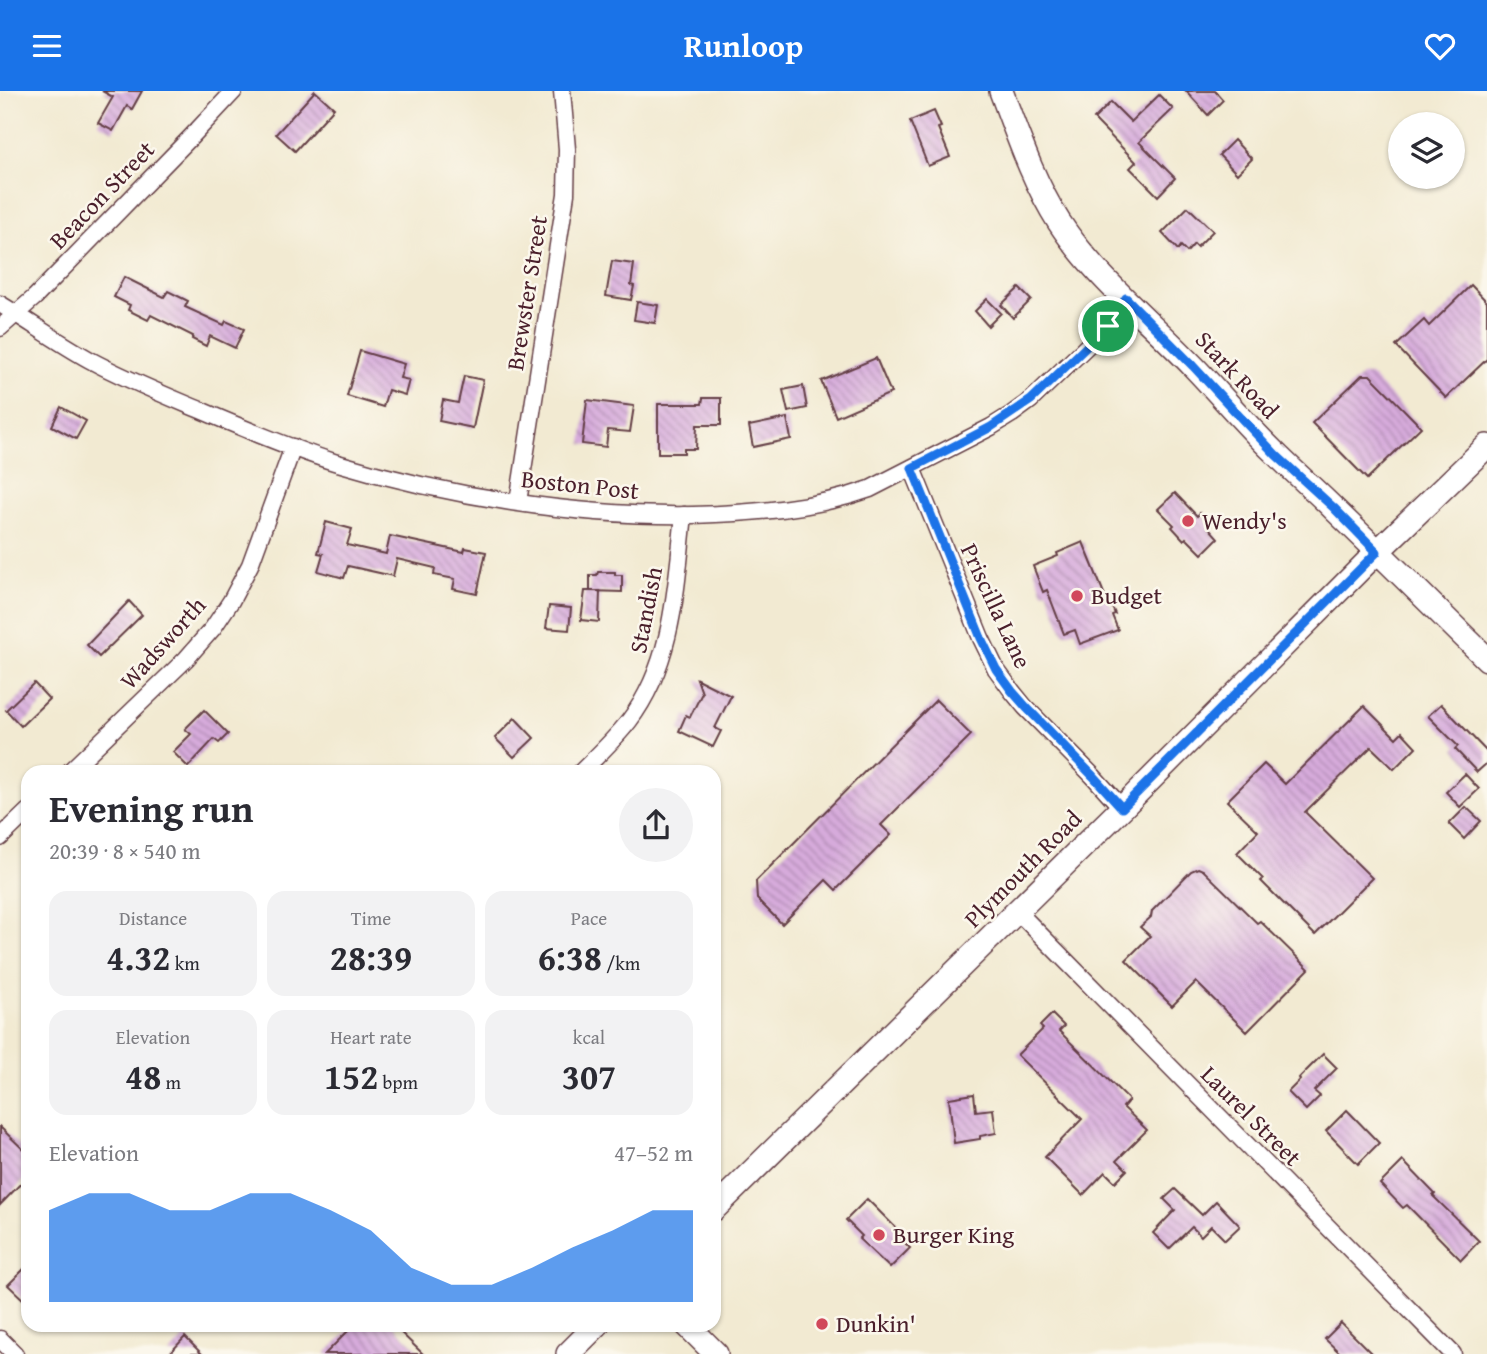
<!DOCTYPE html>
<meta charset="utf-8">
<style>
:root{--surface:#fff;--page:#f2f2f3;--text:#2b2b33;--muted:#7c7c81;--accent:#1a73e8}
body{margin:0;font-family:"Gentium Book Plus",serif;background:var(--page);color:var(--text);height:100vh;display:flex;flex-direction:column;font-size:26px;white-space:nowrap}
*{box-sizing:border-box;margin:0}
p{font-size:23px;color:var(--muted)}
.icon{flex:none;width:38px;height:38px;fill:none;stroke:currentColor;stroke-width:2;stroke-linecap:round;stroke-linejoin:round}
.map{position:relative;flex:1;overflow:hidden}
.sheet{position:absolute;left:21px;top:674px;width:700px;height:567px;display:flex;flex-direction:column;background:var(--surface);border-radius:21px;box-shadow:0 2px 5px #0004}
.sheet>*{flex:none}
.fabs{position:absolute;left:1388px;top:21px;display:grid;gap:14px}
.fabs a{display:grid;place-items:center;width:77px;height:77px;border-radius:50%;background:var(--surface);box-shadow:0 2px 5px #0004;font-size:35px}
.pin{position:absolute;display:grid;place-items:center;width:60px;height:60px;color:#fff;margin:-30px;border:4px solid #fff;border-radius:50%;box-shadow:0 2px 7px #0007}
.round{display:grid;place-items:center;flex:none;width:74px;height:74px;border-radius:37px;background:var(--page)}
.headline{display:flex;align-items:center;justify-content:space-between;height:119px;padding:0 28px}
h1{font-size:38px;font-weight:800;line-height:52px}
.stats{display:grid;grid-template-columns:repeat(3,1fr);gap:10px;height:119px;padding:7px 28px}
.stats div{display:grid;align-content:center;border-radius:18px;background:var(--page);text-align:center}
.stats b{font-size:35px;font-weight:800}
.stats small{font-size:19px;font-weight:400}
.stats p{font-size:19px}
.chart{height:196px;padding:14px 28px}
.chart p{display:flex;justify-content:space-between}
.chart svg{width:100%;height:126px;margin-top:7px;fill:var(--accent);opacity:.7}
header{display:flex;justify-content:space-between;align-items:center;height:91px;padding:0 28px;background:var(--accent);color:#fff;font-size:32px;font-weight:800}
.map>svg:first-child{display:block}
</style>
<header><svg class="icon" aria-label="menu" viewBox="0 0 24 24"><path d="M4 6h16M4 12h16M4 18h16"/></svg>Runloop<svg class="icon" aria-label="heart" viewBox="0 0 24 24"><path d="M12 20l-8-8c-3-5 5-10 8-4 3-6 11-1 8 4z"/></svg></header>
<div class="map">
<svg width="1487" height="1263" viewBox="0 0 1487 1263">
<defs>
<pattern id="building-back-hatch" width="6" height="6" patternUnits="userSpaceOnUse" patternTransform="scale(1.75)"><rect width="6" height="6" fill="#d7abdc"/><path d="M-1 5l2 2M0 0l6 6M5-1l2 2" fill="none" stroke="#b08bb3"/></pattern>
</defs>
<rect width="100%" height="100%" fill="#fbf7ec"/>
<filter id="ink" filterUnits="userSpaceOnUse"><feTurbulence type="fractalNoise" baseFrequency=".0143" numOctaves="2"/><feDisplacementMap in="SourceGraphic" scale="14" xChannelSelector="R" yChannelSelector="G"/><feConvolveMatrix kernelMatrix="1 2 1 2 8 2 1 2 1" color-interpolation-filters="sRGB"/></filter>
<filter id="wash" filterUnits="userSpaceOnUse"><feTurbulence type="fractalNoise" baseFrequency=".00686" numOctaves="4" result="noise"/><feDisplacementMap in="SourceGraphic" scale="28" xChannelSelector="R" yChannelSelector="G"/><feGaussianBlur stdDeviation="1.57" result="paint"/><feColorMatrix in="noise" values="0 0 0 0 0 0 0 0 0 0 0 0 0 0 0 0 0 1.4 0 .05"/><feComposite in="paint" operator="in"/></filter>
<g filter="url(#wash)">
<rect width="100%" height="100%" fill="#f2ead2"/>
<g id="blocks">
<!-- building -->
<g fill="url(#building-back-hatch)">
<polygon points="102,0 142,0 132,18 127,15 113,40 98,32 113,6"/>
<polygon points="315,0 334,17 295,60 276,43"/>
<polygon points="1186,0 1215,0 1223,9 1208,24"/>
<polygon points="1159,4 1173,18 1139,51 1175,87 1158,105 1130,77 1136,71 1094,28 1111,11 1131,31"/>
<polygon points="934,20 941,36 938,37 950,66 928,75 910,30"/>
<polygon points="1234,49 1252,68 1237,83 1219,64"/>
<polygon points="1188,116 1213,140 1197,156 1194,153 1187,161 1181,155 1178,159 1162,142"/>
<polygon points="612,170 634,173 631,194 634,195 631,209 606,205"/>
<polygon points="124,186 164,206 168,200 188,210 185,216 224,234 226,230 244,238 235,257 210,245 206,255 192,248 193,245 151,224 148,229 128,219 130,214 114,206"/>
<polygon points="1471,194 1487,211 1487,268 1446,307 1396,255 1424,229 1429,235"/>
<polygon points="1019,197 1031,209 1013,227 1001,214"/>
<polygon points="987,208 1001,222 988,235 975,220"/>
<polygon points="637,211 658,214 655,232 634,229"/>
<polygon points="360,260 404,273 400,287 409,289 405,304 388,299 383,316 347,305"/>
<polygon points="876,267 891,302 836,326 821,290"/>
<polygon points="1362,284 1370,284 1421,336 1367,388 1312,332"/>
<polygon points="464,285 483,289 473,337 439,330 443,309 458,312"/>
<polygon points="803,295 807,317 788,321 783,299"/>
<polygon points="703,307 721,307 721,334 697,334 696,358 684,358 684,362 658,362 658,313 702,313"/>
<polygon points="587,309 634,315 630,341 608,339 606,356 582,353"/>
<polygon points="61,316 86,330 76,348 52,335"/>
<polygon points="787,327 791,348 753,356 749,335"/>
<polygon points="1175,402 1197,425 1200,422 1211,434 1209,437 1218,447 1202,463 1186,447 1184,449 1172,436 1174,434 1158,418"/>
<polygon points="326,431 352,438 347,454 386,463 390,445 464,461 465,457 486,461 477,503 453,498 455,488 434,484 435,477 397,468 393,485 348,475 344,487 318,480 323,463 318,462"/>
<polygon points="1083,451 1107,510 1109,509 1115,523 1112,524 1118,539 1080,553 1075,539 1064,543 1047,499 1043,501 1033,475 1058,465 1057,462"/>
<polygon points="598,481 615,481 615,484 622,484 622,501 590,500 590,484 597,484"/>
<polygon points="585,500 600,500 599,531 581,529"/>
<polygon points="129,510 142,524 99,566 87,554"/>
<polygon points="549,515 571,517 569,539 546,537"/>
<polygon points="697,588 731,605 715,637 721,640 713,656 679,640 686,624 690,626 702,602"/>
<polygon points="34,592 49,608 21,635 6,619"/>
<polygon points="936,609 971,644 881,734 891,744 836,799 826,789 782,833 757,808 756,790"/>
<polygon points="1441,613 1487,661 1487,672 1477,681 1455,658 1458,655 1428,625"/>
<polygon points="1364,615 1396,647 1402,641 1416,656 1394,678 1371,656 1305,721 1372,787 1315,844 1261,790 1263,788 1237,762 1258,740 1227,710 1264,673 1285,693"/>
<polygon points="204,619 228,643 219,652 214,648 188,676 173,661 191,643 185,638"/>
<polygon points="515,627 534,647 514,666 495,647"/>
<polygon points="1465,683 1479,698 1460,716 1446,701"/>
<polygon points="1466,716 1481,730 1464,748 1449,733"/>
<polygon points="1198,777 1203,779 1257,832 1260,830 1309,878 1247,941 1196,891 1172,915 1126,869 1150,845 1140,836 1151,826 1152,820 1191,780"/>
<polygon points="1052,923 1064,935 1059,940 1129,1009 1123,1016 1147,1039 1117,1069 1127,1079 1115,1091 1105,1081 1083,1104 1045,1066 1082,1028 1017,964 1043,938 1040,935"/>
<polygon points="1323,963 1337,977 1314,1000 1320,1005 1306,1019 1288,1001 1300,989 1299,987"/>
<polygon points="974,1003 976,1020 993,1018 996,1042 980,1045 980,1048 954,1052 949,1007"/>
<polygon points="1347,1019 1379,1052 1358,1073 1326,1040"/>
<polygon points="0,1036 28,1063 28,1085 0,1114"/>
<polygon points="1403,1070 1435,1103 1433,1105 1479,1150 1461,1169 1407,1114 1403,1117 1380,1093"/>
<polygon points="1175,1098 1202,1124 1216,1110 1240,1135 1225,1149 1211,1135 1201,1145 1192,1136 1169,1158 1153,1142 1175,1119 1164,1108"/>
<polygon points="867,1108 898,1139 895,1142 910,1157 890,1177 859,1148 862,1145 846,1129"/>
<polygon points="28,1174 28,1213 8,1194"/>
<polygon points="1341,1232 1372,1263 1341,1263 1325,1248"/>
<polygon points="354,1234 393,1234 423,1263 325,1263"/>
<polygon points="185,1246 202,1263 169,1263"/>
</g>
</g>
</g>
<g filter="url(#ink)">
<use href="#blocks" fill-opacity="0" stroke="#633d44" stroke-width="2"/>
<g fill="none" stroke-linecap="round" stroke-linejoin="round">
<defs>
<g id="street">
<path d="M0,213C30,231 59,252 90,269C127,289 167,305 205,321C247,339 290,357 334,371C446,405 576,426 693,424C753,422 814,418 870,398L991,336L1012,323L1031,309L1108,235L1126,207"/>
<polyline points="0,237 35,206 191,46 234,0"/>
<polyline points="912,377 981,547 996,578 1012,600 1025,616 1093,685 1122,717"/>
<polyline points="518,411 566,103 567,58 562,0"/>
<polyline points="69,681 186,568 213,537 231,510 250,474 293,356"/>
<path d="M581,681C597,665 615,648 629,630C674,571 676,494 684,424"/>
<polyline points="0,747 28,720"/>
<polyline points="1017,820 1453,1263"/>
<polyline points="0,1248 15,1263"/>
</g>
<g id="secondary">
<path d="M1001,0C1018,45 1033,90 1059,131C1095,186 1148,228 1193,275C1220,303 1245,333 1273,360C1293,380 1315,399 1335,419C1386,468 1436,518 1487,568"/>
<polyline points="714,1118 1122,717 1377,461 1487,355"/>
<polyline points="687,1234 716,1263"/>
<polyline points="568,1263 597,1234"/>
</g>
</defs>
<!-- street casing -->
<use href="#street" stroke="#633d44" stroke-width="19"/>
<!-- secondary casing -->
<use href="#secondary" stroke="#633d44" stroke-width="26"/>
<!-- street -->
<use href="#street" stroke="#fff" stroke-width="16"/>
<!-- secondary -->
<use href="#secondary" stroke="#fff" stroke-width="23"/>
</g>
</g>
<g fill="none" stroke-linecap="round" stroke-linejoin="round" filter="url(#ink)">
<defs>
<polygon id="route" points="1126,207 1193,275 1242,328 1276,364 1334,417 1377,461 1122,717 1093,685 1026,616 1012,600 996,578 981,547 912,377 991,336 1031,309 1108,235"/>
</defs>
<!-- route casing -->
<use href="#route" stroke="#fff" stroke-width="14"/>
<!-- route -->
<use href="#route" stroke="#1a73e8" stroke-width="9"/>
</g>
<!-- markers -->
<g fill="#d1495b" stroke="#fbf7ec" stroke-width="2.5">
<circle cx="1188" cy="430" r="7"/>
<circle cx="1077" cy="505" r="7"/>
<circle cx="879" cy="1144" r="7"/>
<circle cx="822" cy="1233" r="7"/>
</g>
<g text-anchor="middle" stroke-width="5" stroke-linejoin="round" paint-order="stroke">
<!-- street labels -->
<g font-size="24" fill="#4a1f2b" stroke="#fbf7ec">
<text transform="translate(102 104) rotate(-46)" y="8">Beacon Street</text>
<text transform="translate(527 202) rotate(-81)" y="8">Brewster Street</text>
<text transform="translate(1237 284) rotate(47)" y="8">Stark Road</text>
<text transform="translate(580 394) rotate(6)" y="8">Boston Post</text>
<text transform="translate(996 515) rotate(65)" y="8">Priscilla Lane</text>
<text transform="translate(646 519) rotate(-79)" y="8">Standish</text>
<text transform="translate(163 552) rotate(-48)" y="8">Wadsworth</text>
<text transform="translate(1023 778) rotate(-45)" y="8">Plymouth Road</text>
<text transform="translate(1251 1025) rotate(45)" y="8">Laurel Street</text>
</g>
<!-- poi labels -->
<g font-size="24" fill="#4a1f2b" stroke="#fbf7ec" text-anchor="start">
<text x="1202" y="438">Wendy's</text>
<text x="1091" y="513">Budget</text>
<text x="893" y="1152">Burger King</text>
<text x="836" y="1241">Dunkin'</text>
</g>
</g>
</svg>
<div class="fabs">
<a><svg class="icon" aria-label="layers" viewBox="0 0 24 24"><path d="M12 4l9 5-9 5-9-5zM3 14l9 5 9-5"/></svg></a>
</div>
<div class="pin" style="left:1108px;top:235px;background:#1e9e55"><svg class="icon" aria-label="arrive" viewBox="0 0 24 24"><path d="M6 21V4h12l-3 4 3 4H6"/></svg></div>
<section class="sheet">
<div class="headline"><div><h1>Evening run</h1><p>20:39 · 8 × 540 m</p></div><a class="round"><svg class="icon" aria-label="share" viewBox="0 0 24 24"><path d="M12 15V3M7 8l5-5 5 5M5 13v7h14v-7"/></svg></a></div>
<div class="stats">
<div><p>Distance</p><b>4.32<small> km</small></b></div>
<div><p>Time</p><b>28:39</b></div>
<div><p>Pace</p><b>6:38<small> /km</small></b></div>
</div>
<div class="stats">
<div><p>Elevation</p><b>48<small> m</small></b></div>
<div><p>Heart rate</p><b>152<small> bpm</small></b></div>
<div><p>kcal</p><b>307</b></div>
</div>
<div class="chart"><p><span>Elevation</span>47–52 m</p>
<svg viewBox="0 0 160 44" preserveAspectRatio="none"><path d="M0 44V12L10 6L20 6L30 12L40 12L50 6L60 6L70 12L80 19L90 32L100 38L110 38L120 32L130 25L140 19L150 12L160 12V44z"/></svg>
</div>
</section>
</div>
